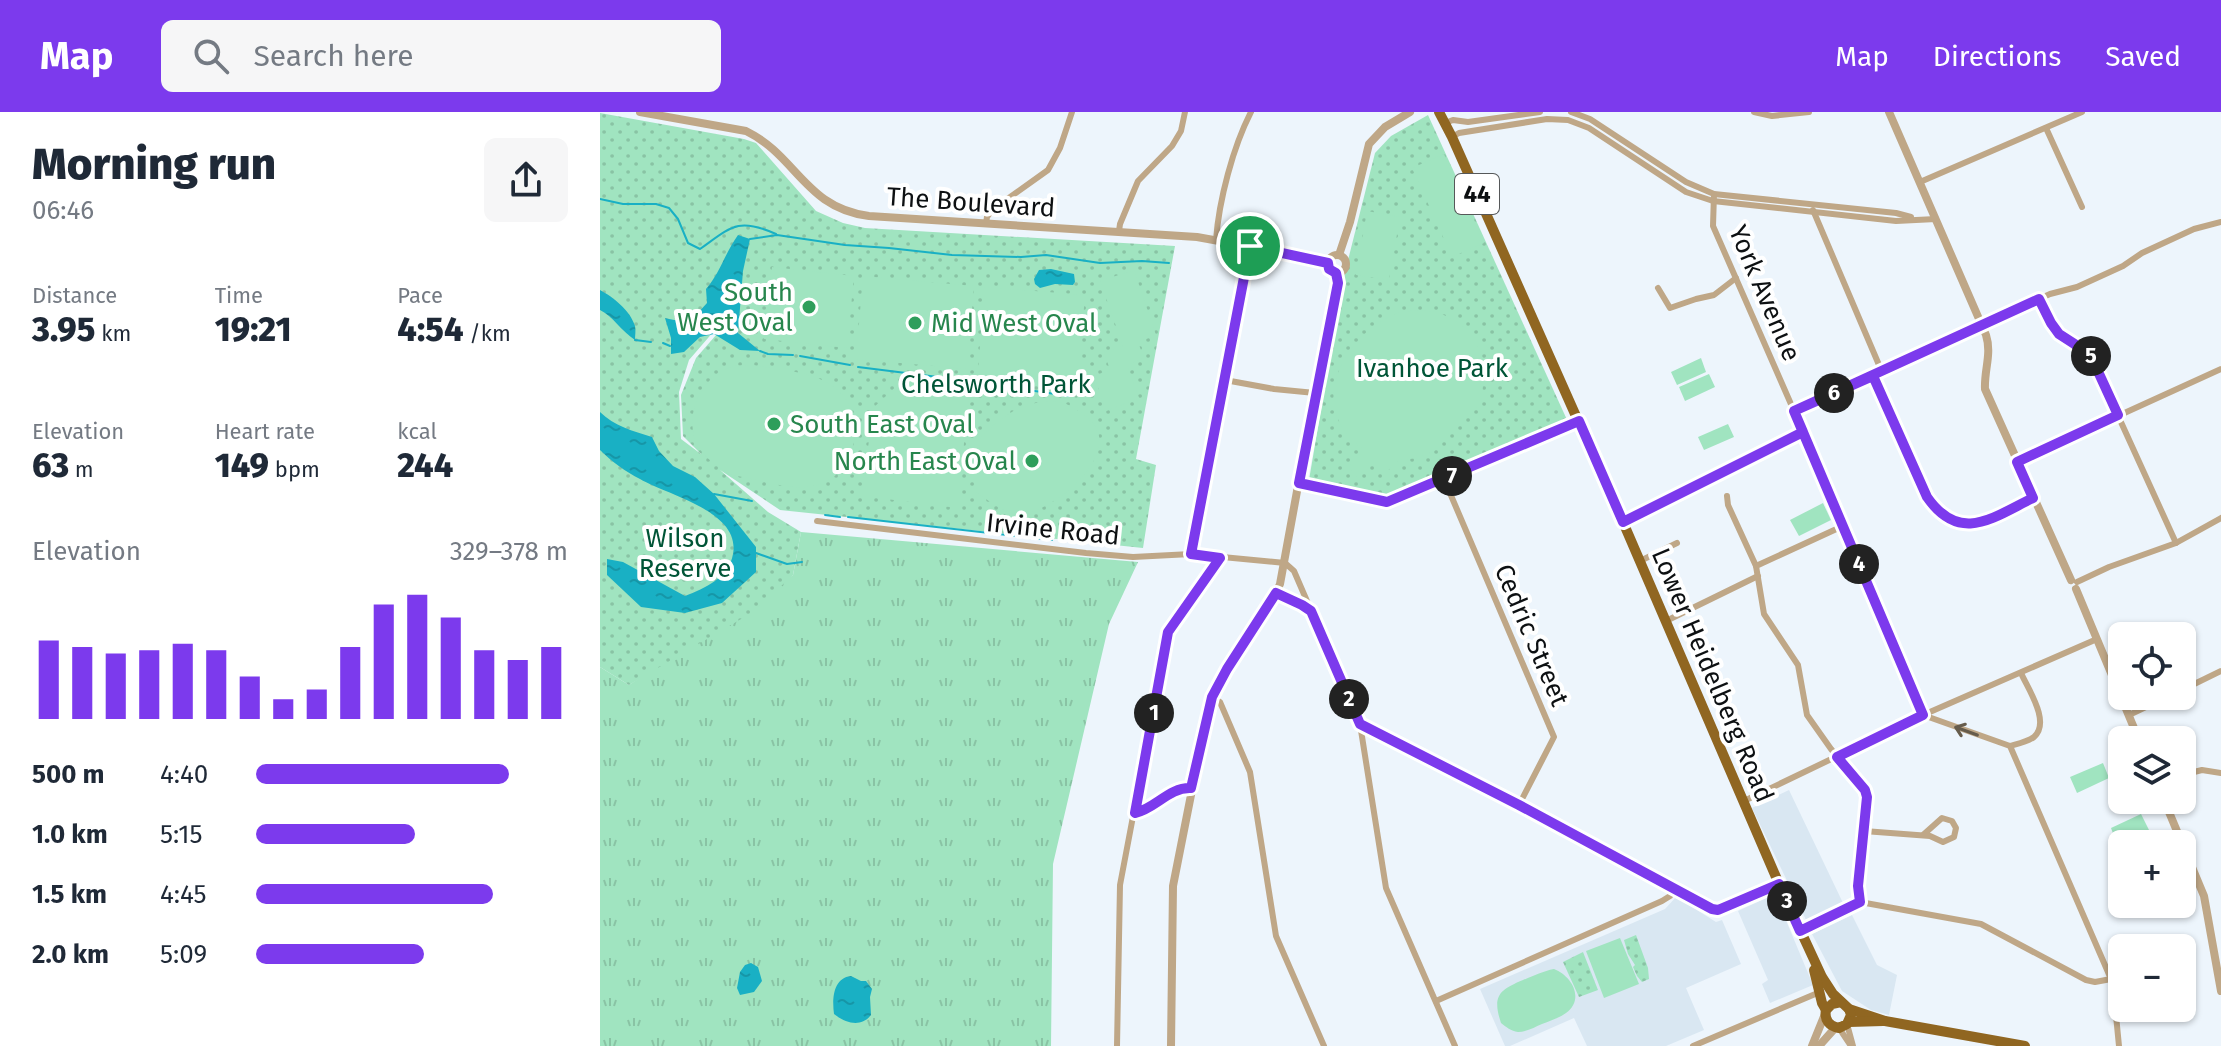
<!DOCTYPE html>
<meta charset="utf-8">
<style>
:root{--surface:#fff;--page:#f6f6f7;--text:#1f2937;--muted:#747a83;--accent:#7c3aed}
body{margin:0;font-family:"Fira Sans",sans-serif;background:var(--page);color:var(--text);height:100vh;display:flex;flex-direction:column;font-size:30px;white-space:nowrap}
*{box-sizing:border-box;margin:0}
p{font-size:26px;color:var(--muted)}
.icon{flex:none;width:44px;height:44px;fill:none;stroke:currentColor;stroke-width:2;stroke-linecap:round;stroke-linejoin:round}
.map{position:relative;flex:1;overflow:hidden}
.details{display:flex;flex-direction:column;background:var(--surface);width:600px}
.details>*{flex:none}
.tools{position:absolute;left:1508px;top:510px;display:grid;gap:16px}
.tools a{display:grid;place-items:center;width:88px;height:88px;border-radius:12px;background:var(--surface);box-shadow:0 2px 6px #0004;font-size:40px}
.pin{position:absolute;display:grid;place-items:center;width:68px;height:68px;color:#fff;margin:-34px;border:4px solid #fff;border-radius:50%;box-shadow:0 2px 8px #0007}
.km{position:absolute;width:40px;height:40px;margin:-20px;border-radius:50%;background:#222;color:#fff;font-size:22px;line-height:40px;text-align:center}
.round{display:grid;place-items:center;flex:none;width:84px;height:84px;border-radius:12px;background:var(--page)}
.headline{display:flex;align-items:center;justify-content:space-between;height:136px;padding:0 32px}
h1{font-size:44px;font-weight:800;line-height:60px}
.metrics{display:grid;grid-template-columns:repeat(3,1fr);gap:12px;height:136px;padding:8px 32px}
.metrics div{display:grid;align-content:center}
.metrics b{font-size:34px;font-weight:800}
.metrics small{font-size:22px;font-weight:400}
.metrics p{font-size:22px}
.chart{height:224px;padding:16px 32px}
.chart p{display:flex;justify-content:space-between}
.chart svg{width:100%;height:144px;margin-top:8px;stroke:var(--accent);stroke-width:6}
ul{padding:0 32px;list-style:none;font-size:26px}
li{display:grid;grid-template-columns:128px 96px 1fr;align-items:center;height:60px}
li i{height:20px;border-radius:10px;background:var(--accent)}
header{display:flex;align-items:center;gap:48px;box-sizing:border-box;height:112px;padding:0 40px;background:var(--accent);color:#fff}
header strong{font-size:38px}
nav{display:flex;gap:44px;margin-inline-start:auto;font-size:28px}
.search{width:560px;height:72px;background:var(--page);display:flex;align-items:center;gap:20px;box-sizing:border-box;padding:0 28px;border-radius:12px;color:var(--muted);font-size:30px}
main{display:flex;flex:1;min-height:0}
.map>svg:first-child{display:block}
</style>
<header>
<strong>Map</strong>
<div class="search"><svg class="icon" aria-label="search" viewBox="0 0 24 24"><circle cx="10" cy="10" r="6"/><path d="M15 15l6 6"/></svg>Search here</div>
<nav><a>Map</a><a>Directions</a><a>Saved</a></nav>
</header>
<main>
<section class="details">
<div class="headline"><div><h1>Morning run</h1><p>06:46</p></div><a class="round"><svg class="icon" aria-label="share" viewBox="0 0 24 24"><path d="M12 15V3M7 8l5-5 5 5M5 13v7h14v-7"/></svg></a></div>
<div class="metrics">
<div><p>Distance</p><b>3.95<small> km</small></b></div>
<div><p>Time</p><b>19:21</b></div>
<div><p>Pace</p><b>4:54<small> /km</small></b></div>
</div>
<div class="metrics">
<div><p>Elevation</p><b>63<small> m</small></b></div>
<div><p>Heart rate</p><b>149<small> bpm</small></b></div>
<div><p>kcal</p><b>244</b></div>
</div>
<div class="chart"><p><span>Elevation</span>329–378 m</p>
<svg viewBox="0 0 160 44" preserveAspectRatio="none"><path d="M5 44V20M15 44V22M25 44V24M35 44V23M45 44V21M55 44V23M65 44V31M75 44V38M85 44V35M95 44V22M105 44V9M115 44V6M125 44V13M135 44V23M145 44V26M155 44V22"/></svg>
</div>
<ul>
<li><b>500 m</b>4:40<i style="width:81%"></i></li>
<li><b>1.0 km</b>5:15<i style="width:51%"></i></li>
<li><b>1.5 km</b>4:45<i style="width:76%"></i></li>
<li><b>2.0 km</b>5:09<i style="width:54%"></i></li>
</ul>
</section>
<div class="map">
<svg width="1621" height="934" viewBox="0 0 1621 934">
<defs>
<pattern id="grass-tufts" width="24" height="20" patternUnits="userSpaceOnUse" patternTransform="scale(2)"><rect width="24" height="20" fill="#a0e4c0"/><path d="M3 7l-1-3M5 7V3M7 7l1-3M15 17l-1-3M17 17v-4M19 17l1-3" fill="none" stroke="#89c3a4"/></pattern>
<pattern id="park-dots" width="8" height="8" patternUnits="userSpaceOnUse" patternTransform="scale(2)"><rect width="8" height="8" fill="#a0e4c0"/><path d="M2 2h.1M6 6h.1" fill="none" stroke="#89c3a4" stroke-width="1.8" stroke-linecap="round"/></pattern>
<pattern id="water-ripples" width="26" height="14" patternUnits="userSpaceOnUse" patternTransform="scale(2)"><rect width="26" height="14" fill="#19b0c4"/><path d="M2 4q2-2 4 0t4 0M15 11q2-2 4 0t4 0" fill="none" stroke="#1696a7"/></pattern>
</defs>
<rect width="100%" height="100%" fill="#edf5fc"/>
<!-- built -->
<g fill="#d9e7f2">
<polygon points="1189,678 1243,791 1206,808 1152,696"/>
<polygon points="1175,782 1213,873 1170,891 1162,872 1168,868 1138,799"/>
<polygon points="1076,785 1116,810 1122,808 1141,852 1086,876 1104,918 1066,934 987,934 974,906 910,934 905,934 880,877 1065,797"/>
<polygon points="1252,803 1277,853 1297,863 1289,903 1271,898 1242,879 1212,822"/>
</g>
<!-- grass -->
<polygon fill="url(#grass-tufts)" points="201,420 538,450 509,512 453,752 451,934 0,934 0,555 29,573 193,463"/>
<!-- park -->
<g fill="url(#park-dots)" fill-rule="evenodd">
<path d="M0,1L144,27L156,31L216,99L243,111L265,116L575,134L536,347L556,353L543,436L180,398L120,358L168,400L201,420L193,463L153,500L29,573L0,555ZM127,204L130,207L96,246L81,283L83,324L101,342L81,327L79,280L89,248Z"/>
<polygon points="828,3 968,310 788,385 709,368 743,168 775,41 791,24"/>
<polygon points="1036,823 1048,856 1049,867 1042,870 1037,864 1033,855 1035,853 1028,842 1024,828"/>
<polygon points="983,840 998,878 979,885 963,850"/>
</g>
<!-- pitch -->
<g fill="#a0e4c0">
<polygon points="844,42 884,131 852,145 812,56"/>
<polygon points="767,99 800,105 789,168 756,163"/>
<polygon points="172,155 254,164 247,236 164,227"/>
<polygon points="534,158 556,223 538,230 544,246 527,253 539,286 506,299 494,264 510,258 504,240 523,234 500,169"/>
<polygon points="263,164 374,174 367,257 256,247"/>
<polygon points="384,175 485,183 478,271 378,263"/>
<path d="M820,198L837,200L855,208L869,220L879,236L883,247L884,266L882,282L877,295L834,339L818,346L800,348L784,362L774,351L757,365L751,358L746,361L743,359L766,339C707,299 737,233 790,204C798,200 810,199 820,198Z"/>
<polygon points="1101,246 1106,260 1077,273 1071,260"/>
<path d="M153,253C175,257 214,260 231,273C242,281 254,294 255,308C258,337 244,368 213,374C190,379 155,367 133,363C119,357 102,344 96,330C84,301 103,262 134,254C140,253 147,253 153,253Z"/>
<polygon points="1109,262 1115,275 1085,289 1079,275"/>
<polygon points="299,272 369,278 358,396 262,384 273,296"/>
<path d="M446,289C464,290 465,290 480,300C488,305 497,314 499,324C504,358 451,399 421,402C406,403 388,388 377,381L371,355L375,331L398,309L421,294Z"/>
<polygon points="1128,312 1134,325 1104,338 1098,325"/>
<polygon points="1223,391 1231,408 1199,424 1190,408"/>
<polygon points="1503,651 1509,666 1477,681 1470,665"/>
<polygon points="1541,702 1549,718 1517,732 1511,716"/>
<polygon points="1020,826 1039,872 1004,886 986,839"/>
<path d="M954,857C972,864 985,887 966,901C959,906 950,909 942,912C935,915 926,920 918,920C911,919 906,915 901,911C892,884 899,878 923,868C934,864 943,859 954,857Z"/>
</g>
<!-- water -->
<g fill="url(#water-ripples)">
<path d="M138,123L150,127L143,159L138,221L160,239L140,238L114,222L100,225L84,240L71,242V226L65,206C86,212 93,207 107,191L106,177C120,161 125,141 138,123Z"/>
<polygon points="451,157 474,162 475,170 473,173 455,172 440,176 435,172 434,167 439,158"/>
<path d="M0,178C13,185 30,198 35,214C36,218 35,223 35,228C21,219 13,204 0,198Z"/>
<path d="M0,300C14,314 33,319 52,325L59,339L73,354L95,365L114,382L156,435V460L122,491L85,501L41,495L7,463V447L23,450L85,484C105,476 129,466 133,442C141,399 67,383 40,367C26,360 11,349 0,338Z"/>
<polygon points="151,851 158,855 162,869 154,880 140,883 137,876 140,860 145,853"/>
<path d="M251,864L261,869H266L272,877L270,885L271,903C261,916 245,911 234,902C232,887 233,866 251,864Z"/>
</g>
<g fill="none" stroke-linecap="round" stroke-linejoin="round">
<!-- stream -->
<g stroke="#19b0c4" stroke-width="2">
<path d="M0,87L23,92H56L69,96L78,107L88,131L100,137C131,115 138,105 176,122"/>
<polyline points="150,127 177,123 245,133 289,136 352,143 421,145 446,143 500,151 542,149 569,151"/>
<polyline points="35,228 51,230"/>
<polyline points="63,231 70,234"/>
<polyline points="160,239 168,242 193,243"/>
<polyline points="200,244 250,253"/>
<polyline points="258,255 394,272"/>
<polyline points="401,274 469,284"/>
<polyline points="114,382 152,389"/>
<polyline points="225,403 240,405"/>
<polyline points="248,405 452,428"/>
<polyline points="156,441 187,452 202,450"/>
</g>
<!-- minor -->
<g stroke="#bfa787" stroke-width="6">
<polyline points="971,0 990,7 1086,70 1114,82 1296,101 1311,105"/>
<polyline points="1154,0 1172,4 1209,0"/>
<polyline points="845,11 853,8 868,10 940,0"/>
<polyline points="1446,16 1482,95"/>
<polyline points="852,25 859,21 947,7 968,8 989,16 1086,80 1113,89 1296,109 1336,107"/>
<polyline points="1320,70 1482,0"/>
<polyline points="1114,82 1113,114 1194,299 1323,603 1410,634 1511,867 1514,883 1519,934"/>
<polyline points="1213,98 1282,260"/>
<polyline points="386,111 387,105 392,98 448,58 460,36 472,0"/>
<polyline points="519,119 520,112 538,69 572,34 581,19 585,0"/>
<path d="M616,128C619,88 633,35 651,0"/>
<polyline points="1058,176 1070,196 1096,187 1114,183 1136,166"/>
<polyline points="1439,187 1451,211 1459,222 1490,242 1576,431"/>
<path d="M1273,264L1327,385C1360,432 1392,405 1433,386"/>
<polyline points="625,268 674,277 715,281"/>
<polyline points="1194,299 1450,182 1477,175 1523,154 1542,141 1594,117 1621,110"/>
<polyline points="1417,350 1621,257"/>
<polyline points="844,367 954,625 919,693"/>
<polyline points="699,371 787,390 979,309"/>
<polyline points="1127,384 1128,393 1156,454 1164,502 1198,553 1207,603 1231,637 1265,678 1267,685 1258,774 1260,790"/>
<polyline points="217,409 486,441 533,445 591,442 685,451 694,459 760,612 919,693 1112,797 1118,798 1179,772"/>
<polyline points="1023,410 1203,320"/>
<polyline points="591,442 650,134"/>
<polyline points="1040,449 1077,431"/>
<polyline points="1156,454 1243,414"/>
<polyline points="1477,470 1509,455 1576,431 1621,406"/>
<polyline points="676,481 708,497"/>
<polyline points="1066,509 1158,464"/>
<polyline points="1582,578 1621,559"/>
<polyline points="612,585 620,590 650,660 676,824 724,934"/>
<polyline points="1529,603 1569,584"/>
<polyline points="760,612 786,776 855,934"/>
<path d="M1410,634C1417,632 1427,630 1434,625C1451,610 1428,577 1421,561"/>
<polyline points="1582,663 1602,658 1621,661"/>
<polyline points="1144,689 1323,603 1497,527"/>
<path d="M535,701C555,697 569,674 591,676"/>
<polyline points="1264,719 1330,724 1343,730 1354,725 1356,716 1352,709 1342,706 1323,723"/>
<polyline points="1200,819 1260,790 1381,812 1486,868 1495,870 1511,867"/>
<polyline points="836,889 1062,789 1070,784 1074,778"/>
<polyline points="1247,912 1253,934"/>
<polyline points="1239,916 1251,934"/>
<polyline points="517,934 520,773 568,520 620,446"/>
<polyline points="1093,934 1220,880"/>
</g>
<!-- tertiary -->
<g stroke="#bfa787" stroke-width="8">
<path d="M40,0L146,19C197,44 205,96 269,104L597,125L674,139L728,151"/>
<path d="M1289,0L1386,223C1392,242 1384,258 1385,277L1471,468"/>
<polyline points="739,143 750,110 769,32 785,15 810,0"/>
<circle cx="737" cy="152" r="9"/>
<polyline points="1476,477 1539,628"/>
<polyline points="1564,688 1604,784 1621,879"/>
<polyline points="571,934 573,774 607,602 612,585 627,557 676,481 680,472 715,281 738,171 736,161"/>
<polyline points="1212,934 1225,902"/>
<polyline points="1219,934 1236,915"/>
</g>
<!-- primary -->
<g stroke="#906621" stroke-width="10">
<polyline points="839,0 852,25 1023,410 1179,772 1222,865 1233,882 1249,897 1285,909 1425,934"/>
<polyline points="1214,858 1222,891 1226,898"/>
<path d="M1241,890L1232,892L1226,898C1224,908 1229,914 1239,916L1247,912L1251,903L1249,897"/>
<polyline points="1249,910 1283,909"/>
</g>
</g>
<!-- one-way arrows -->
<defs><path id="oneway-shaft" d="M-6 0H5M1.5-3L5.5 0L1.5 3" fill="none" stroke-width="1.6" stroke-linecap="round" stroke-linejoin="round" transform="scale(2)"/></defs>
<use stroke="#665c4c" href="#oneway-shaft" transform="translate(1366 619) rotate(-160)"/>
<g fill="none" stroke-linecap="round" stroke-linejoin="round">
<defs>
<path id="route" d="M650,134L591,442L620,446L568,520L535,701C555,697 569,675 591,676L612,585L627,557L676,481L702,493L711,499L760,612L919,693L1112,797L1118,798L1179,772L1200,819L1260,790L1258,774L1267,685L1265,678L1237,645L1323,603L1194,299L1439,187L1451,211L1459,222L1490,242L1518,303L1417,350L1433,386C1392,406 1360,432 1327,385L1273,264L1194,299L1203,320L1023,410L979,309L787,390L699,371L738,171L736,161L729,157L728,151L650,134"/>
</defs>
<!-- route casing -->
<use href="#route" stroke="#fff" stroke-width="16"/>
<!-- route -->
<use href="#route" stroke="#7c3aed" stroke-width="10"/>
</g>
<!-- markers -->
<g fill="#2e9e5b" stroke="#fff" stroke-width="3">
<circle cx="209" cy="195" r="8"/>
<circle cx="315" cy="211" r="8"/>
<circle cx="174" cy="312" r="8"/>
<circle cx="432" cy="349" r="8"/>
</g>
<g text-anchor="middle" stroke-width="8" stroke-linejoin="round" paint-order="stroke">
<!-- shield labels -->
<rect fill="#fff" stroke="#565859" stroke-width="2" x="855" y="62" width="44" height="40" rx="6"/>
<g font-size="24" font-weight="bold" fill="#0d1012">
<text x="877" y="90">44</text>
</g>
<!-- street labels -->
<g font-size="26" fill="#0d1012" stroke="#fff">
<text transform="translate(371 90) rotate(4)" y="9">The Boulevard</text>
<text transform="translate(1165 181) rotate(67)" y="9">York Avenue</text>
<text transform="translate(453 417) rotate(6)" y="9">Irvine Road</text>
<text transform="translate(932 523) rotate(67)" y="9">Cedric Street</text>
<text transform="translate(1113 563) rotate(67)" y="9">Lower Heidelberg Road</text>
</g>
<!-- leisure labels -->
<g font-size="26" fill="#27864d" stroke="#fff" text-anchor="end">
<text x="193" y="189">South<tspan x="193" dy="30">West Oval</tspan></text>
<text x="331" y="220" text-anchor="start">Mid West Oval</text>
<text x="190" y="321" text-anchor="start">South East Oval</text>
<text x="416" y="358">North East Oval</text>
</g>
<!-- park labels -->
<g font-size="26" fill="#005537" stroke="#fff">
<text x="832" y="265">Ivanhoe Park</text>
<text x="396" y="281">Chelsworth Park</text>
<text x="85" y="435">Wilson<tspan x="85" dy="30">Reserve</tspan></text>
</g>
</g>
</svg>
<div class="tools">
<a><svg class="icon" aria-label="locate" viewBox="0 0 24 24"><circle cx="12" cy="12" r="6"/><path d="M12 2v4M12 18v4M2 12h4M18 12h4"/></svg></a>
<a><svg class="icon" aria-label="layers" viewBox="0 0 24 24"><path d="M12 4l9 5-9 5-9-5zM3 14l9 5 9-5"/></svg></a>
<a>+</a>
<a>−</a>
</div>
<div class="pin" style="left:650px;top:134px;background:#1e9e55"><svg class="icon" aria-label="arrive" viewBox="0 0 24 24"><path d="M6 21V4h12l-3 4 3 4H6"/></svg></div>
<b class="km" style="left:554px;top:601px">1</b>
<b class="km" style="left:749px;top:587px">2</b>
<b class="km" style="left:1187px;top:789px">3</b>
<b class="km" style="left:1259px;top:452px">4</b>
<b class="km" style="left:1491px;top:244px">5</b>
<b class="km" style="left:1234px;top:281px">6</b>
<b class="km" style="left:852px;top:364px">7</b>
</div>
</main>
